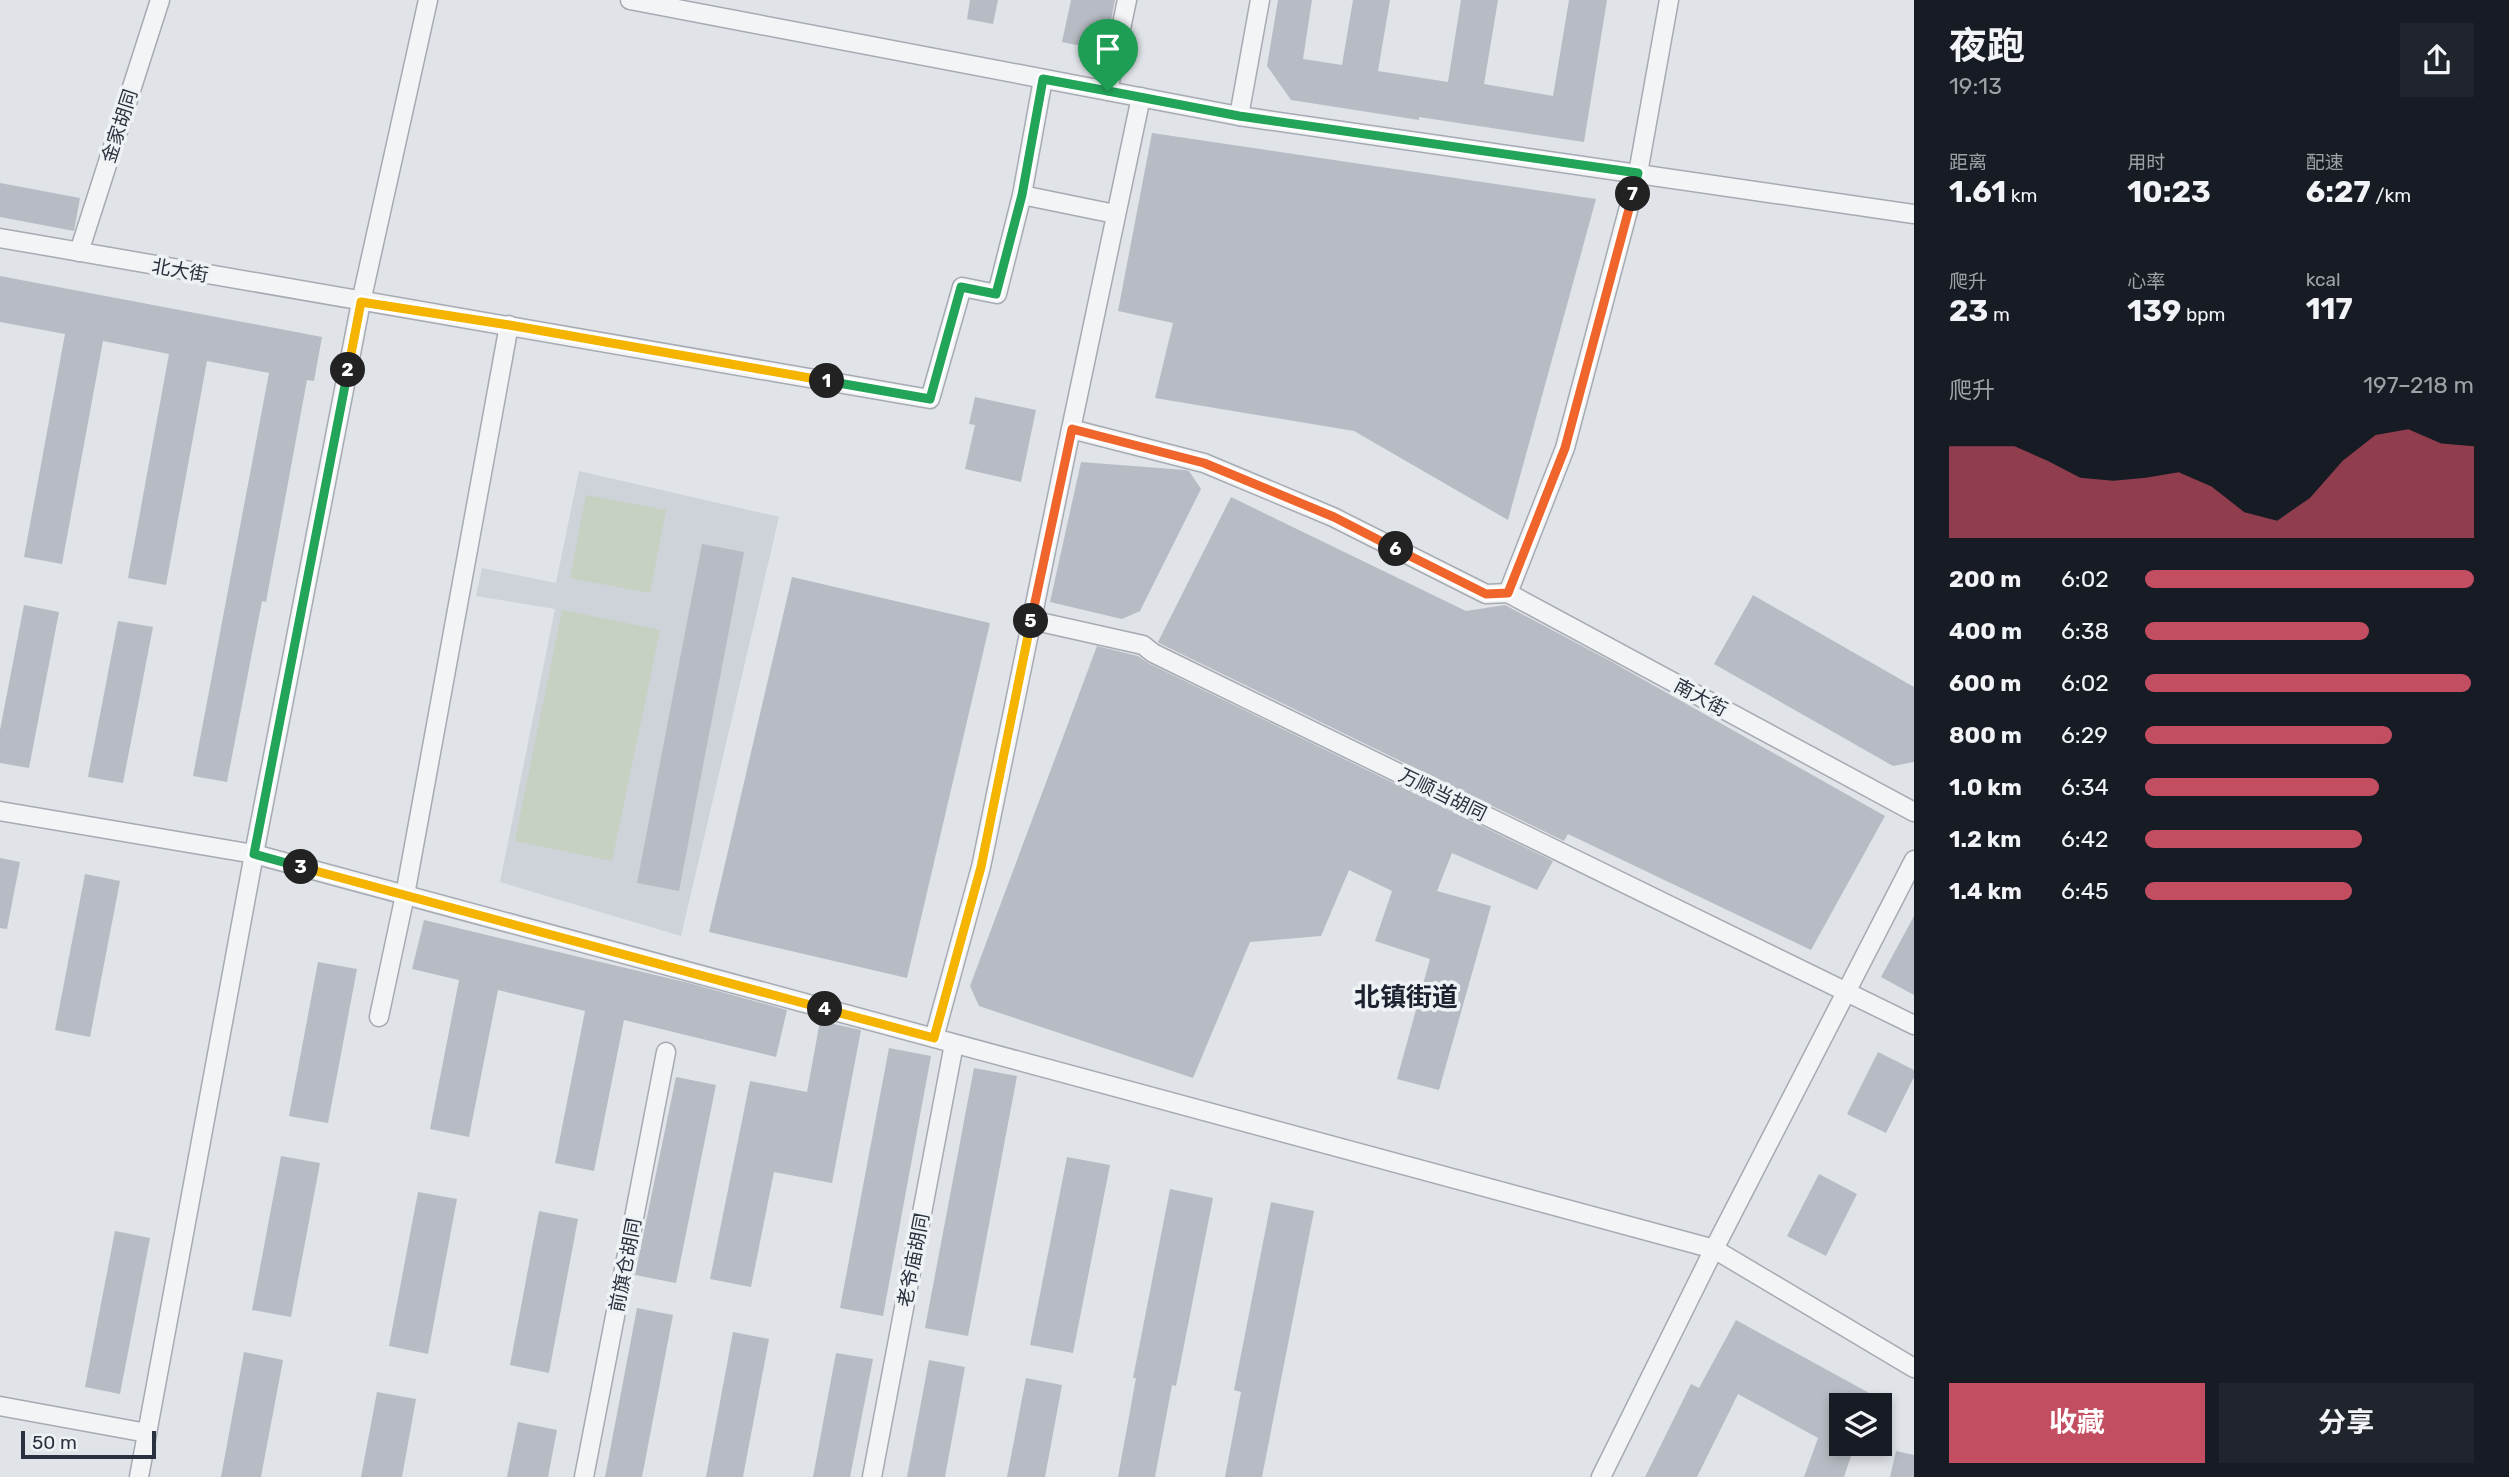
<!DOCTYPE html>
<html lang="zh">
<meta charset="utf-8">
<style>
:root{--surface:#171b24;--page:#20242c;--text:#f1f3f6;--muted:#9ea1a6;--accent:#c44e61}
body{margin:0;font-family:Rubik,"Noto Sans SC",sans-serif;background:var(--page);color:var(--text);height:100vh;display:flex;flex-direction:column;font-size:26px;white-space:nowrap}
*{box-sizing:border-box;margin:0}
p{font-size:23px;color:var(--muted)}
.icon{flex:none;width:38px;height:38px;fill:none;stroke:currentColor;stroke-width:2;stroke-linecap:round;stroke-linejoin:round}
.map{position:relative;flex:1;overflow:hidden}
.sheet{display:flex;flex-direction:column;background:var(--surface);width:595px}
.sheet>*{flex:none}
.controls{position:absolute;left:1829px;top:1393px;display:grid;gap:14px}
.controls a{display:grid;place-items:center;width:63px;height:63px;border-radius:0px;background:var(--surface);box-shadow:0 4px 10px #0003;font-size:35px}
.scale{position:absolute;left:21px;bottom:18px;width:135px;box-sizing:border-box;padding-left:7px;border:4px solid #2a313e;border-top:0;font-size:19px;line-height:24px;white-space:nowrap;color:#2a313e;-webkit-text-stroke:5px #eff2f5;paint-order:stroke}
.pin{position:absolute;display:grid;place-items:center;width:60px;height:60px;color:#fff;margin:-72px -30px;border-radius:50% 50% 50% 0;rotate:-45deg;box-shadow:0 0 7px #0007}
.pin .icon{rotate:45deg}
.km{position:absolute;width:35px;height:35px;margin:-18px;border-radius:50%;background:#222;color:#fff;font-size:19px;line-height:35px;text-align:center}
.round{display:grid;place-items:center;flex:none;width:74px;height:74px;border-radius:0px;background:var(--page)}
.head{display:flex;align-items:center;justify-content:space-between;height:119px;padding:0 35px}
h1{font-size:38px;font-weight:700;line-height:52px}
.metrics{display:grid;grid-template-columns:repeat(3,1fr);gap:10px;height:119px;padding:7px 35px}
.metrics div{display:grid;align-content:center}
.metrics b{font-size:30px;font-weight:700}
.metrics small{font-size:19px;font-weight:400}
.metrics p{font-size:19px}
.chart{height:196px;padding:14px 35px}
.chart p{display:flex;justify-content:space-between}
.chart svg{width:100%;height:126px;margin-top:7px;fill:var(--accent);opacity:.7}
.primary-button{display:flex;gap:14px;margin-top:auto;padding:14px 35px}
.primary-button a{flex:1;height:80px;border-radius:0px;background:var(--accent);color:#fff;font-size:28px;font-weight:700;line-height:80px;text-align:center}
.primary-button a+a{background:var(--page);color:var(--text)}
ul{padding:0 35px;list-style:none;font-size:23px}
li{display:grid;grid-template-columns:112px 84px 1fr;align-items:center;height:52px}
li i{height:18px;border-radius:9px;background:var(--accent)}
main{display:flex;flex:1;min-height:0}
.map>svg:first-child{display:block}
</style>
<main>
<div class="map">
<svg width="1914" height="1477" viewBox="0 0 1914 1477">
<rect width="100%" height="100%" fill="#e0e3e8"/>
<!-- built -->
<polygon fill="#ced2d9" points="579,471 779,517 681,936 500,882 555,609 476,596 482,568 556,583"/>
<!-- green -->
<g fill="#c6d1c1">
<polygon points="586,495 666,510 650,593 570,578"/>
<polygon points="562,610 660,630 612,861 515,841"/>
</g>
<!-- building -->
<g fill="#b7bcc4">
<polygon points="970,0 998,0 993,24 967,19"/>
<polygon points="1071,0 1115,0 1105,51 1062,42"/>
<polygon points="1278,0 1312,0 1303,59 1342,65 1353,0 1390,0 1378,71 1448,82 1461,0 1498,0 1484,84 1553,96 1569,0 1607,0 1584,142 1419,117 1419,120 1291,100 1267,66"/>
<polygon points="1152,133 1596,199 1508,520 1354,431 1155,398 1173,323 1118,311"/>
<polygon points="0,183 80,198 74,231 0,217"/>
<polygon points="0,276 322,337 314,381 307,380 266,602 262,601 227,782 193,776 269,373 207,361 166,585 128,578 169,354 103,341 62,564 24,557 65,334 0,322"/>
<polygon points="975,397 1036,410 1021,482 965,469 975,425 969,424"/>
<polygon points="1081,462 1185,470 1189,471 1201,489 1140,611 1122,619 1050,602"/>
<polygon points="1231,497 1466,611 1505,605 1614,663 1885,816 1811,950 1568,834 1564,841 1159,643 1158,642"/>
<polygon points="702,544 744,552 679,891 637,883"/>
<polygon points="792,577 990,623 907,978 709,932"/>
<polygon points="1753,595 1914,687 1914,762 1893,766 1714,664"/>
<polygon points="24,605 59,612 29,768 0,763 0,730"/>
<polygon points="118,621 153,627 123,783 88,777"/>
<polygon points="1097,646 1138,656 1148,663 1553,861 1537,890 1452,853 1437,891 1491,906 1439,1090 1397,1079 1430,959 1375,941 1392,891 1349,870 1321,936 1250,942 1193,1078 979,1006 970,986"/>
<polygon points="0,858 20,862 7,929 0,928"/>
<polygon points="85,874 120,881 90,1037 55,1030"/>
<polygon points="1914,916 1914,995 1881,977"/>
<polygon points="424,920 689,983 787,1010 776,1057 624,1020 594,1171 555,1163 585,1011 498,990 469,1137 430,1129 459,980 412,969"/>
<polygon points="318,962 357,969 328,1123 289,1116"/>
<polygon points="820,1021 861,1030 832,1183 774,1172 751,1287 710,1279 750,1081 807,1092"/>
<polygon points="889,1048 931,1056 883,1316 840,1308"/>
<polygon points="1878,1052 1914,1070 1914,1077 1886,1133 1847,1114"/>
<polygon points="974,1068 1017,1076 968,1336 925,1328"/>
<polygon points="676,1077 716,1085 676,1283 635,1275"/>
<polygon points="281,1156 320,1163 291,1317 252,1310"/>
<polygon points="1067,1157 1110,1165 1073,1353 1030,1345"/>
<polygon points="1819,1174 1857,1194 1826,1256 1787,1236"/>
<polygon points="1170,1189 1213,1198 1176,1386 1172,1385 1155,1477 1118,1477 1136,1378 1133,1378"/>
<polygon points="418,1192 457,1199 428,1354 389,1346"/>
<polygon points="1271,1202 1314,1211 1262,1477 1225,1477 1241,1392 1234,1390"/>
<polygon points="539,1211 578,1219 549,1373 510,1365"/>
<polygon points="115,1231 150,1238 120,1394 85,1387"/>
<polygon points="637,1308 673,1315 642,1477 605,1477"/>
<polygon points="1736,1320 1891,1405 1841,1405 1841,1444 1855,1444 1844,1477 1804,1477 1818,1438 1738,1394 1697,1477 1645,1477 1691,1384 1699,1388"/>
<polygon points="733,1332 769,1339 743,1477 706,1477"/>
<polygon points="244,1352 283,1360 261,1477 221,1477"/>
<polygon points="836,1353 873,1359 850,1477 813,1477"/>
<polygon points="929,1360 965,1367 945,1477 907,1477"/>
<polygon points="1026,1378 1062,1385 1045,1477 1007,1477"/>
<polygon points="377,1392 416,1399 402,1477 361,1477"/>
<polygon points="518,1422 557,1430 548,1477 507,1477"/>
<polygon points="1896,1451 1914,1455 1914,1477 1890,1477"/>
</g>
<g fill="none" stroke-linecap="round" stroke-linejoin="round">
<defs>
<g id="minor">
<polyline points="630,0 1239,116 1914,214"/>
<polyline points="1108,91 1127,0"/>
<polyline points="1141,97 1071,429 1204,463 1333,517 1486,594 1508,593 1914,812"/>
<polyline points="1239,116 1260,0"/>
<polyline points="1022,195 1115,214"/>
<polyline points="0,238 930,399 962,287 997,294 1022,195 1043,79"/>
<polyline points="79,252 160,0"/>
<polyline points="1508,593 1565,448 1638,173 1669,0"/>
<polyline points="1031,620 1143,645 1153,653 1914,1025"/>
<polyline points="0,811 254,854 1714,1249 1914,1368"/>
<polyline points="379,1017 405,895 509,325"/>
<polyline points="934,1038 981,867 1071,429"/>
<polyline points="0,1406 147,1433"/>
<polyline points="139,1477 254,854 361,302 428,0"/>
<polyline points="584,1477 666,1052"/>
<polyline points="872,1477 954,1044"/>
<polyline points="1601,1477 1714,1249 1914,860"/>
</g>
</defs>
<!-- minor casing -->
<use href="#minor" stroke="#a6aab2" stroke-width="21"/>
<!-- minor -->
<use href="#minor" stroke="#f2f4f6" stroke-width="18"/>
</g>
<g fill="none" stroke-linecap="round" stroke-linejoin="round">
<defs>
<polyline id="split-1" points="827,381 930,399 961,287 996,294 1022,195 1043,79 1108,91"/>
<polyline id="split-2" points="348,370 361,302 509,325 827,381"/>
<polyline id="split-3" points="301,867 254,854 348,370"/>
<polyline id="split-4" points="301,867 825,1009"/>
<polyline id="split-5" points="825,1009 934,1038 981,867 1031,621"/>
<polyline id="split-6" points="1031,621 1072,429 1204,463 1334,517 1396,549"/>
<polyline id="split-7" points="1396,549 1486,594 1508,593 1565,448 1633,194"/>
<polyline id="split-8" points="1108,91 1239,116 1638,173 1633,194"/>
</defs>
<!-- split-1 casing -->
<use href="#split-1" stroke="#fff" stroke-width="14"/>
<!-- split-2 casing -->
<use href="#split-2" stroke="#fff" stroke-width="14"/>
<!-- split-3 casing -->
<use href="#split-3" stroke="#fff" stroke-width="14"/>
<!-- split-4 casing -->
<use href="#split-4" stroke="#fff" stroke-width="14"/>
<!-- split-5 casing -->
<use href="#split-5" stroke="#fff" stroke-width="14"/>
<!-- split-6 casing -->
<use href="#split-6" stroke="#fff" stroke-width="14"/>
<!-- split-7 casing -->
<use href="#split-7" stroke="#fff" stroke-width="14"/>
<!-- split-8 casing -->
<use href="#split-8" stroke="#fff" stroke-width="14"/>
<!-- split-1 -->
<use href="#split-1" stroke="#22a559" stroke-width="9"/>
<!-- split-2 -->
<use href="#split-2" stroke="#f5b400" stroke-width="9"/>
<!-- split-3 -->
<use href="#split-3" stroke="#22a559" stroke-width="9"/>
<!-- split-4 -->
<use href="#split-4" stroke="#f5b400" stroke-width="9"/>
<!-- split-5 -->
<use href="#split-5" stroke="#f5b400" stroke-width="9"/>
<!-- split-6 -->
<use href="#split-6" stroke="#f0652b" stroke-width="9"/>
<!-- split-7 -->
<use href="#split-7" stroke="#f0652b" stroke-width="9"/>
<!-- split-8 -->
<use href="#split-8" stroke="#22a559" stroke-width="9"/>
</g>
<g text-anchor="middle" stroke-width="7" stroke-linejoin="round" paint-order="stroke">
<!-- street labels -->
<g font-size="19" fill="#2a313e" stroke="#eff2f5">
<text transform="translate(119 126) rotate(-72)" y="7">金家胡同</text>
<text transform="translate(180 270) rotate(10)" y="7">北大街</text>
<text transform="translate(1701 697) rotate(28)" y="7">南大街</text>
<text transform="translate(1443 794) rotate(26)" y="7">万顺当胡同</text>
<text transform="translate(913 1260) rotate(-79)" y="7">老爷庙胡同</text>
<text transform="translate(625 1265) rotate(-79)" y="7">前旗仓胡同</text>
</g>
<!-- district labels -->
<g font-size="26" font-weight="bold" fill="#1c222f" stroke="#eff2f5">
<text x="1406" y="1006">北镇街道</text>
</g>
</g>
</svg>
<div class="controls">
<a><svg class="icon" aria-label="layers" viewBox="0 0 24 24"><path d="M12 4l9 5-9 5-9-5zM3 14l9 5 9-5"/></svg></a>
</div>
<div class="scale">50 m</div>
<div class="pin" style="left:1108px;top:91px;background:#1e9e55"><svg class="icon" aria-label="arrive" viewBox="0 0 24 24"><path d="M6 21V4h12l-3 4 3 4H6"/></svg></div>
<b class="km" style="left:827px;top:381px">1</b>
<b class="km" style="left:348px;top:370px">2</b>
<b class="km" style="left:301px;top:867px">3</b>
<b class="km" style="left:825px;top:1009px">4</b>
<b class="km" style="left:1031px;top:621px">5</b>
<b class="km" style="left:1396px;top:549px">6</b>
<b class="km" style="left:1633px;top:194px">7</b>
</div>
<section class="sheet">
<div class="head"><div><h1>夜跑</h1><p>19:13</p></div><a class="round"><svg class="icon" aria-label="share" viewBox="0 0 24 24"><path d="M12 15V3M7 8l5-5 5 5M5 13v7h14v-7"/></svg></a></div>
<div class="metrics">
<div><p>距离</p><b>1.61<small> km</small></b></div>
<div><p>用时</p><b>10:23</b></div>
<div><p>配速</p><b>6:27<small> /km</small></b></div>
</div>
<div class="metrics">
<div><p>爬升</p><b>23<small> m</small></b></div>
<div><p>心率</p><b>139<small> bpm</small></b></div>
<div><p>kcal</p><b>117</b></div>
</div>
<div class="chart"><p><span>爬升</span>197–218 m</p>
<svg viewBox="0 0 160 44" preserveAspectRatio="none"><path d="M0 44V12L10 12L20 12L30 17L40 23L50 24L60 23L70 21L80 26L90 35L100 38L110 30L120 17L130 8L140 6L150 11L160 12V44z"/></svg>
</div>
<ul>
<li><b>200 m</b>6:02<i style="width:100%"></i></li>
<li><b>400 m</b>6:38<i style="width:68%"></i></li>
<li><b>600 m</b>6:02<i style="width:99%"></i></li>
<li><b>800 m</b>6:29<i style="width:75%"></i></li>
<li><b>1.0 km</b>6:34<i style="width:71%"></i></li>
<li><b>1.2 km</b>6:42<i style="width:66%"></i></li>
<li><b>1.4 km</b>6:45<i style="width:63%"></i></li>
</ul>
<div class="primary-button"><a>收藏</a><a>分享</a></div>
</section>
</main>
